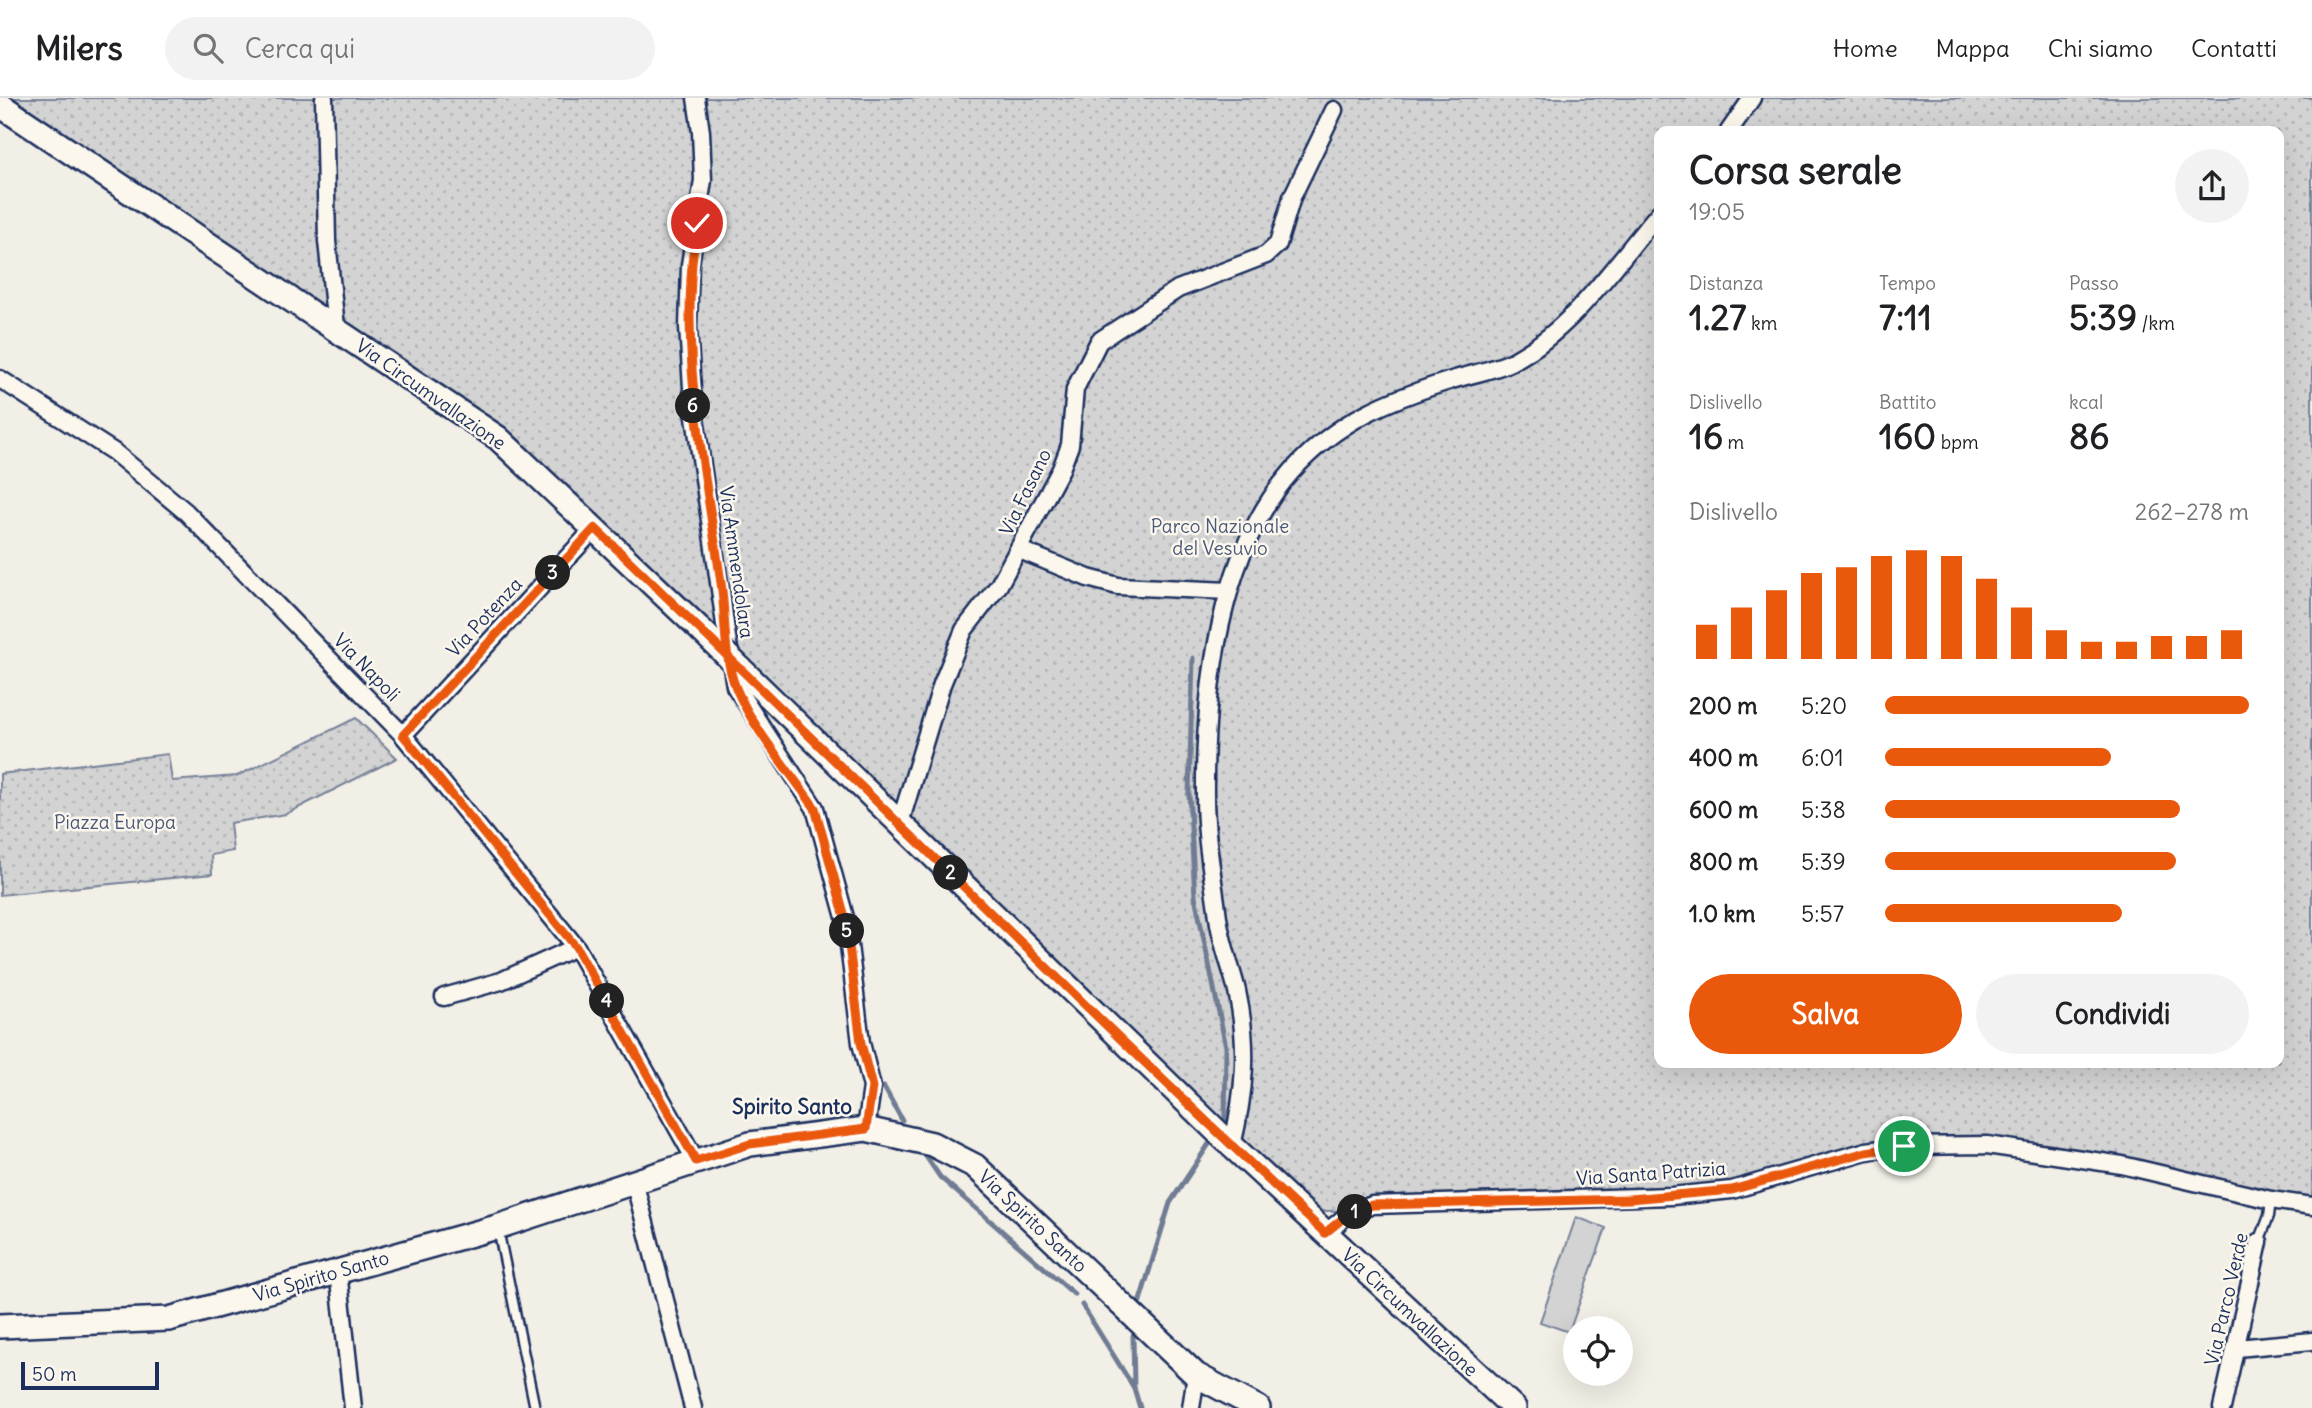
<!DOCTYPE html>
<html lang="it">
<meta charset="utf-8">
<style>
:root{--surface:#fff;--page:#f2f2f2;--text:#202124;--muted:#757577;--line:#e0e0e0;--accent:#ea580c}
body{margin:0;font-family:Delius,sans-serif;background:var(--page);color:var(--text);height:100vh;display:flex;flex-direction:column;font-size:26px;white-space:nowrap}
*{box-sizing:border-box;margin:0}
p{font-size:23px;color:var(--muted)}
.icon{flex:none;width:38px;height:38px;fill:none;stroke:currentColor;stroke-width:2;stroke-linecap:round;stroke-linejoin:round}
.map{position:relative;flex:1;overflow:hidden}
.sheet{position:absolute;left:1654px;top:28px;width:630px;height:942px;display:flex;flex-direction:column;background:var(--surface);border-radius:14px;box-shadow:0 7px 28px #0002}
.sheet>*{flex:none}
.fabs{position:absolute;left:1563px;top:1218px;display:grid;gap:14px}
.fabs a{display:grid;place-items:center;width:70px;height:70px;border-radius:50%;background:var(--surface);box-shadow:0 7px 28px #0002;font-size:35px}
.scale{position:absolute;left:21px;bottom:18px;width:138px;box-sizing:border-box;padding-left:7px;border:4px solid #1b2f5e;border-top:0;font-size:19px;line-height:24px;white-space:nowrap;color:#1b2f5e;-webkit-text-stroke:5px #fbf7ec;paint-order:stroke}
.pin{position:absolute;display:grid;place-items:center;width:60px;height:60px;color:#fff;margin:-30px;border:4px solid #fff;border-radius:50%;box-shadow:0 2px 7px #0007}
.km{position:absolute;width:35px;height:35px;margin:-18px;border-radius:50%;background:#222;color:#fff;font-size:19px;line-height:35px;text-align:center}
.round{display:grid;place-items:center;flex:none;width:74px;height:74px;border-radius:37px;background:var(--page)}
.headline{display:flex;align-items:center;justify-content:space-between;height:119px;padding:0 35px}
h1{font-size:38px;font-weight:700;line-height:52px}
.stats{display:grid;grid-template-columns:repeat(3,1fr);gap:10px;height:119px;padding:7px 35px}
.stats div{display:grid;align-content:center}
.stats b{font-size:35px;font-weight:700}
.stats small{font-size:19px;font-weight:400}
.stats p{font-size:19px}
.chart{height:196px;padding:14px 35px}
.chart p{display:flex;justify-content:space-between}
.chart svg{width:100%;height:126px;margin-top:7px;stroke:var(--accent);stroke-width:6}
.cta{display:flex;gap:14px;margin-top:auto;padding:14px 35px}
.cta a{flex:1;height:80px;border-radius:42px;background:var(--accent);color:#fff;font-size:28px;font-weight:700;line-height:80px;text-align:center}
.cta a+a{background:var(--page);color:var(--text)}
ul{padding:0 35px;list-style:none;font-size:23px}
li{display:grid;grid-template-columns:112px 84px 1fr;align-items:center;height:52px}
li i{height:18px;border-radius:9px;background:var(--accent)}
header{display:flex;align-items:center;gap:42px;box-sizing:border-box;height:98px;padding:0 35px;background:var(--surface);border-bottom:2px solid var(--line)}
header strong{font-size:33px}
nav{display:flex;gap:38px;margin-inline-start:auto;font-size:24px}
.search{width:490px;height:63px;background:var(--page);display:flex;align-items:center;gap:18px;box-sizing:border-box;padding:0 24px;border-radius:38px;color:var(--muted);font-size:26px}
.map>svg:first-child{display:block}
</style>
<header>
<strong>Milers</strong>
<div class="search"><svg class="icon" aria-label="search" viewBox="0 0 24 24"><circle cx="10" cy="10" r="6"/><path d="M15 15l6 6"/></svg>Cerca qui</div>
<nav><a>Home</a><a>Mappa</a><a>Chi siamo</a><a>Contatti</a></nav>
</header>
<div class="map">
<svg width="2312" height="1310" viewBox="0 0 2312 1310">
<defs>
<pattern id="grass-dots" width="8" height="8" patternUnits="userSpaceOnUse" patternTransform="scale(1.75)"><rect width="8" height="8" fill="#d2d3d2"/><path d="M2 2h.1M6 6h.1" fill="none" stroke="#b4b5b7" stroke-width="1.8" stroke-linecap="round"/></pattern>
</defs>
<rect width="100%" height="100%" fill="#f2efe6"/>
<filter id="ink" filterUnits="userSpaceOnUse"><feTurbulence type="fractalNoise" baseFrequency=".0143" numOctaves="2"/><feDisplacementMap in="SourceGraphic" scale="14" xChannelSelector="R" yChannelSelector="G"/><feConvolveMatrix kernelMatrix="1 2 1 2 8 2 1 2 1" color-interpolation-filters="sRGB"/></filter>
<g filter="url(#ink)">
<!-- grass -->
<g fill="url(#grass-dots)" stroke="#768198" stroke-width="2" fill-rule="evenodd">
<path d="M0,0H2312V1112L2066,1061L1946,1050L1814,1070L1714,1103L1287,1114L576,423L477,331ZM1659,33H2278V964H1659Z"/>
<polygon points="356,620 397,660 286,716 230,725 233,753 211,757 212,776 0,797 0,676 168,656 172,683 237,678"/>
</g>
<!-- pitch -->
<polygon fill="#d2d3d2" stroke="#768198" stroke-width="2" points="1576,1119 1606,1130 1569,1234 1540,1224"/>
<g fill="none" stroke-linecap="round" stroke-linejoin="round">
<!-- stream -->
<g stroke="#707b93" stroke-width="5">
<polyline points="1193,560 1189,696 1195,798 1226,949 1225,1024"/>
<polyline points="884,989 902,1022"/>
<polyline points="923,1054 940,1079 1074,1196"/>
<polyline points="1139,1206 1170,1105 1209,1046"/>
<polyline points="1082,1207 1134,1290"/>
<polyline points="1133,1238 1134,1290 1140,1310"/>
</g>
<defs>
<g id="lane">
<polyline points="498,1131 535,1310"/>
<polyline points="2259,1144 2269,1118 2271,1102"/>
</g>
<g id="street">
<polyline points="324,0 327,143 336,229"/>
<polyline points="696,0 701,34 703,82 690,167 688,229 693,305 726,533 735,588 815,710 846,823 861,945 872,989 866,1031"/>
<polyline points="1729,33 1752,0"/>
<polyline points="0,281 114,354 186,414 403,637 576,849 696,1063"/>
<polyline points="1020,452 1088,480 1118,488 1229,493"/>
<polyline points="403,637 595,430"/>
<polyline points="900,725 942,586 964,532 999,487 1061,371 1070,347 1075,291 1099,243 1178,191 1266,157 1278,146 1292,99 1334,12"/>
<polyline points="444,899 501,883 576,849"/>
<path d="M1232,1048C1245,993 1249,949 1237,893C1231,868 1221,844 1218,819C1213,780 1205,738 1205,698C1204,591 1219,455 1292,373C1338,322 1388,302 1452,282C1471,276 1494,272 1513,263C1573,231 1615,166 1659,115"/>
<polyline points="634,1083 693,1310"/>
<polyline points="1326,1135 1346,1118 1372,1107 1672,1098 1732,1092 1866,1053 1904,1048 1987,1047 2122,1067 2271,1102 2312,1108"/>
<polyline points="338,1173 353,1310"/>
<polyline points="2237,1250 2312,1243"/>
<polyline points="1191,1310 1196,1277"/>
<polyline points="2222,1310 2259,1144"/>
</g>
<g id="secondary">
<polyline points="0,7 498,340 701,532"/>
<polyline points="746,576 1232,1048 1514,1310"/>
<polyline points="0,1228 169,1221 497,1129 750,1046 866,1031 932,1046 975,1068 1196,1277 1258,1310"/>
</g>
</defs>
<!-- lane casing -->
<use href="#lane" stroke="#1b2f5e" stroke-width="13"/>
<!-- street casing -->
<use href="#street" stroke="#1b2f5e" stroke-width="21"/>
<!-- secondary casing -->
<use href="#secondary" stroke="#1b2f5e" stroke-width="28"/>
<!-- lane -->
<use href="#lane" stroke="#fbf7ec" stroke-width="8"/>
<!-- street -->
<use href="#street" stroke="#fbf7ec" stroke-width="16"/>
<!-- secondary -->
<use href="#secondary" stroke="#fbf7ec" stroke-width="23"/>
<defs>
<polyline id="secondary-bridge" points="701,532 746,576"/>
</defs>
<!-- secondary-bridge casing -->
<use href="#secondary-bridge" stroke="#1b2f5e" stroke-width="28" stroke-linecap="butt"/>
<!-- secondary-bridge -->
<use href="#secondary-bridge" stroke="#fbf7ec" stroke-width="23"/>
</g>
</g>
<g fill="none" stroke-linecap="round" stroke-linejoin="round" filter="url(#ink)">
<defs>
<path id="route" d="M697,125C677,248 704,364 721,485C726,518 723,559 736,590C754,633 789,672 815,710L846,823L861,945L872,989L866,1031L750,1046L696,1063L576,849L403,637L595,430C839,664 1078,905 1325,1135L1346,1118L1372,1107L1629,1101L1732,1092L1866,1054L1904,1048"/>
</defs>
<!-- route casing -->
<use href="#route" stroke="#fff" stroke-width="14"/>
<!-- route -->
<use href="#route" stroke="#ea580c" stroke-width="9"/>
</g>
<g text-anchor="middle" stroke-width="5" stroke-linejoin="round" paint-order="stroke">
<!-- street labels -->
<g font-size="19" fill="#1b2f5e" stroke="#fbf7ec">
<text transform="translate(431 296) rotate(35)" y="7">Via Circumvallazione</text>
<text transform="translate(1025 394) rotate(-64)" y="7">Via Fasano</text>
<text transform="translate(737 464) rotate(82)" y="7">Via Ammendolara</text>
<text transform="translate(484 519) rotate(-47)" y="7">Via Potenza</text>
<text transform="translate(367 569) rotate(46)" y="7">Via Napoli</text>
<text transform="translate(1651 1075) rotate(-4)" y="7">Via Santa Patrizia</text>
<text transform="translate(1033 1123) rotate(43)" y="7">Via Spirito Santo</text>
<text transform="translate(321 1178) rotate(-16)" y="7">Via Spirito Santo</text>
<text transform="translate(2226 1201) rotate(-77)" y="7">Via Parco Verde</text>
<text transform="translate(1410 1214) rotate(43)" y="7">Via Circumvallazione</text>
</g>
<!-- park labels -->
<g font-size="19" fill="#49587b" stroke="#fbf7ec">
<text x="1220" y="435">Parco Nazionale<tspan x="1220" dy="22">del Vesuvio</tspan></text>
<text x="115" y="731">Piazza Europa</text>
</g>
<!-- neighbourhood labels -->
<g font-size="21" font-weight="bold" fill="#1b2f5e" stroke="#fbf7ec">
<text x="792" y="1016">Spirito Santo</text>
</g>
</g>
</svg>
<div class="fabs">
<a><svg class="icon" aria-label="locate" viewBox="0 0 24 24"><circle cx="12" cy="12" r="6"/><path d="M12 2v4M12 18v4M2 12h4M18 12h4"/></svg></a>
</div>
<div class="scale">50 m</div>
<div class="pin" style="left:1904px;top:1048px;background:#1e9e55"><svg class="icon" aria-label="arrive" viewBox="0 0 24 24"><path d="M6 21V4h12l-3 4 3 4H6"/></svg></div>
<div class="pin" style="left:697px;top:125px;background:#d93025"><svg class="icon" aria-label="check" viewBox="0 0 24 24"><path d="M5 12l5 5 9-10"/></svg></div>
<b class="km" style="left:1355px;top:1114px">1</b>
<b class="km" style="left:951px;top:775px">2</b>
<b class="km" style="left:553px;top:475px">3</b>
<b class="km" style="left:607px;top:903px">4</b>
<b class="km" style="left:847px;top:833px">5</b>
<b class="km" style="left:693px;top:308px">6</b>
<section class="sheet">
<div class="headline"><div><h1>Corsa serale</h1><p>19:05</p></div><a class="round"><svg class="icon" aria-label="share" viewBox="0 0 24 24"><path d="M12 15V3M7 8l5-5 5 5M5 13v7h14v-7"/></svg></a></div>
<div class="stats">
<div><p>Distanza</p><b>1.27<small> km</small></b></div>
<div><p>Tempo</p><b>7:11</b></div>
<div><p>Passo</p><b>5:39<small> /km</small></b></div>
</div>
<div class="stats">
<div><p>Dislivello</p><b>16<small> m</small></b></div>
<div><p>Battito</p><b>160<small> bpm</small></b></div>
<div><p>kcal</p><b>86</b></div>
</div>
<div class="chart"><p><span>Dislivello</span>262–278 m</p>
<svg viewBox="0 0 160 44" preserveAspectRatio="none"><path d="M5 44V32M15 44V26M25 44V20M35 44V14M45 44V12M55 44V8M65 44V6M75 44V8M85 44V16M95 44V26M105 44V34M115 44V38M125 44V38M135 44V36M145 44V36M155 44V34"/></svg>
</div>
<ul>
<li><b>200 m</b>5:20<i style="width:100%"></i></li>
<li><b>400 m</b>6:01<i style="width:62%"></i></li>
<li><b>600 m</b>5:38<i style="width:81%"></i></li>
<li><b>800 m</b>5:39<i style="width:80%"></i></li>
<li><b>1.0 km</b>5:57<i style="width:65%"></i></li>
</ul>
<div class="cta"><a>Salva</a><a>Condividi</a></div>
</section>
</div>
